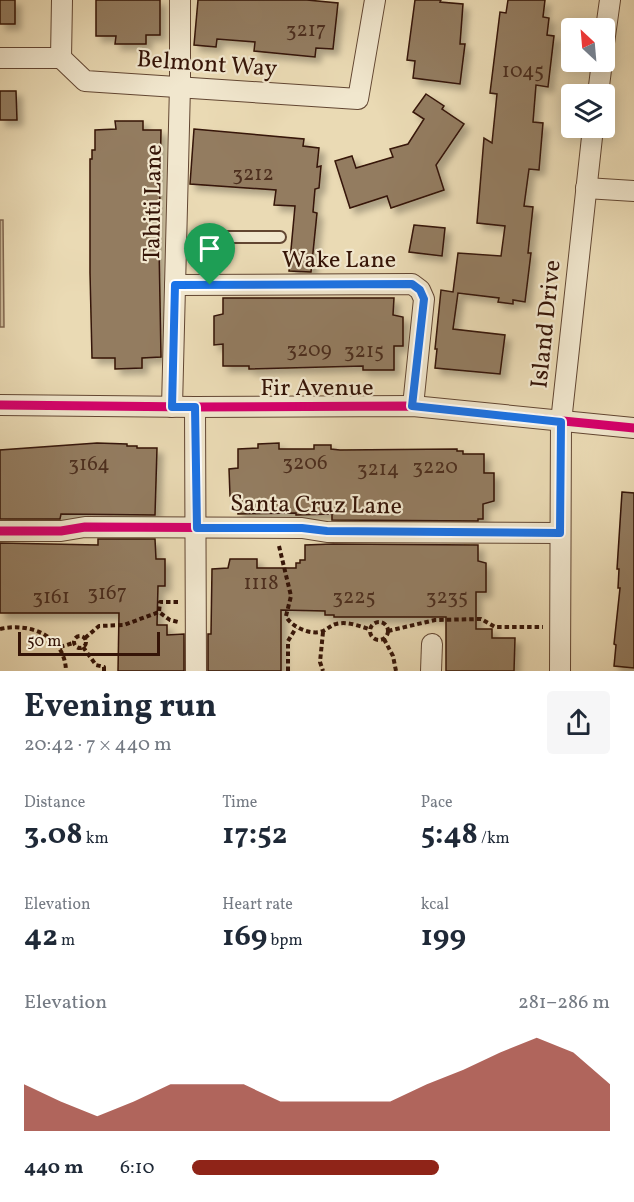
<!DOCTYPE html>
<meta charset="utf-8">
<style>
:root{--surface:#fff;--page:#f6f6f7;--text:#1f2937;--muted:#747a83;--accent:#8f2418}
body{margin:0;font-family:Vollkorn,serif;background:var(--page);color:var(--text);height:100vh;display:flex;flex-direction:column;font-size:22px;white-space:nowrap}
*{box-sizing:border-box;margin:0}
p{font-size:20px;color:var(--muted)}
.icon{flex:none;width:33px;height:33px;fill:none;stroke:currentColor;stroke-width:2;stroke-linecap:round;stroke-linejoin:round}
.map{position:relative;height:671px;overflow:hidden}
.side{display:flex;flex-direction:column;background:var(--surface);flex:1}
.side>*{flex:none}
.needle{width:39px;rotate:334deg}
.buttons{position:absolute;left:561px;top:18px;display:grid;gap:12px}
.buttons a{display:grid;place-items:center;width:54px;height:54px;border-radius:6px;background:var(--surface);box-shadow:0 3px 15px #0003;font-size:30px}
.scale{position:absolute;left:18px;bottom:15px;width:142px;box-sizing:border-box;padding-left:6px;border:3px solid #351407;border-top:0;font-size:16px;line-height:21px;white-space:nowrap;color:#351407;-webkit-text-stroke:4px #f1e7ce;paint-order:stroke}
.pin{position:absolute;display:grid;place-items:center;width:51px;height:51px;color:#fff;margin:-62px -26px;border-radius:50% 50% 50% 0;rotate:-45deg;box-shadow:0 0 6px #0007}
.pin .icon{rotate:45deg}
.round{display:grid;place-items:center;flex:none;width:63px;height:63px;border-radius:6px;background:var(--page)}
.head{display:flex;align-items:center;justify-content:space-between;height:102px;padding:0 24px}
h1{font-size:33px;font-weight:700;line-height:45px}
.figures{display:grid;grid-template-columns:repeat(3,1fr);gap:9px;height:102px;padding:6px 24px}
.figures div{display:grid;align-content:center}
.figures b{font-size:30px;font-weight:700}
.figures small{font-size:16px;font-weight:400}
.figures p{font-size:16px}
.chart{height:168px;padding:12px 24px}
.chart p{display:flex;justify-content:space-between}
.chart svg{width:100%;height:108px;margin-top:6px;fill:var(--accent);opacity:.7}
ul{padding:0 24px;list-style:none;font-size:20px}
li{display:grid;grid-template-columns:96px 72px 1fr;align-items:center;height:45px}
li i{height:15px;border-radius:8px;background:var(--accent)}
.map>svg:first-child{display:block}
</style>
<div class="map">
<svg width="634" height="671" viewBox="0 0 634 671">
<defs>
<filter id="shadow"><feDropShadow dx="5.5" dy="5.5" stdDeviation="3" flood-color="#0004"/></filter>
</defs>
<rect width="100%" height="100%" fill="#eadab4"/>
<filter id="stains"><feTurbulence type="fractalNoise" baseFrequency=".00333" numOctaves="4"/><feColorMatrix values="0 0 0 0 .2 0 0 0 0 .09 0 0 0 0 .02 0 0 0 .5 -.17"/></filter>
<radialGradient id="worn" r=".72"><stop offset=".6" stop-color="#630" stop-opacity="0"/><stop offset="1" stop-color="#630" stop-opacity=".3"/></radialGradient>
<!-- green -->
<polygon fill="#cbb897" stroke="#80664f" stroke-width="1.5" points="0,220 3,220 4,327 0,327"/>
<!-- building -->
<g fill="#937b61" stroke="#351407" stroke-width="1.5" filter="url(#shadow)">
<rect x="0" y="0" width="15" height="24"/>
<polygon points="96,0 160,0 160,35 146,35 146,44 115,44 116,36 96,36"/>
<polygon points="198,0 307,0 338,3 333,49 316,48 315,57 254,51 255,42 217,39 216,47 194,45"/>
<polygon points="415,0 441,0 440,2 463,4 460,44 465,44 460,84 413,78 415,61 407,60"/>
<polygon points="508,0 545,0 543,17 549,18 547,35 554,36 548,87 536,85 533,122 543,123 539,170 529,169 524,206 533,207 528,253 531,253 525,302 513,300 513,304 498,302 499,298 458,293 453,329 505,335 500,374 435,368 437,349 435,349 441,290 453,292 458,253 501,256 505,226 477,223 484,138 492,143 497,94 490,93 500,12 506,13"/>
<polygon points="0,91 16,91 17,120 0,120"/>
<polygon points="426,94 444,106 442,109 464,124 436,165 444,190 391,208 387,196 350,208 335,161 352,156 356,168 393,157 390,149 408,144 424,119 413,112"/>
<polygon points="115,121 143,121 143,130 161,130 159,245 161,357 142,358 142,368 115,369 115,358 92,358 90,273 90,159 92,159 92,150 95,150 95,130 116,129"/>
<polygon points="194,129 304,139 303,146 319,148 317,167 321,166 319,188 315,189 313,212 317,213 311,272 289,271 295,206 274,205 276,190 190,184"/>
<polygon points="414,225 445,228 442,256 409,252"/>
<polygon points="223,298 394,298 393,315 403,317 403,346 394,346 394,370 363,370 363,366 249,369 249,366 223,366 223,344 214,345 214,316 223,314"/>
<polygon points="97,443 127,444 127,446 137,446 137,448 157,448 155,515 61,514 60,519 0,519 0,450"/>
<polygon points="279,443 279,449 314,449 314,445 331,445 331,449 340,450 457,449 457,451 463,451 463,454 484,454 484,473 494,473 494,501 483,504 483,519 478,519 478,521 332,520 332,514 296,515 296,513 238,514 238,499 234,499 234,496 230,496 229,469 238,468 238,449 258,448 258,444"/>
<polygon points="622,492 634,493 634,668 614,666 616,645 614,644 620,588 618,588 619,569 617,569"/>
<polygon points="98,539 155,539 156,559 165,559 165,586 158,586 157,625 167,625 167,635 184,634 184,671 118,671 119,613 0,613 0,543 98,545"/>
<polygon points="333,544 478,545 478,561 486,563 486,592 476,592 476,629 492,629 492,638 515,638 514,671 446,671 446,617 334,617 334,615 325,615 325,611 281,610 281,671 208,671 208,634 211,634 212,569 228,568 230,559 257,559 257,568 296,568 296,563 300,563 300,560 305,560 305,545"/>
</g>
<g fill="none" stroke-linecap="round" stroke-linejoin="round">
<defs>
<polyline id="service" points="210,285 210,237 280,237"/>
<g id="minor">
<polyline points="604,43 610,0"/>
<polyline points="0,58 61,58"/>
<polyline points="61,58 85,81 358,99 375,0"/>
<polyline points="61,58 62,0"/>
<polyline points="598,94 602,62"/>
<polyline points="586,188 634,191"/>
<polyline points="175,285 412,284 420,290 424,299 413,406"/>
<polyline points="0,405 195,407 413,406 634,428"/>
<polyline points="172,407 180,86 180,0"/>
<polyline points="195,407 196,671"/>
<polyline points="0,531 61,531 85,527 302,528 327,532 560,533"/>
<polyline points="431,671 432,644"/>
<polyline points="560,671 561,422 593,128"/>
</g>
</defs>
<!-- service casing -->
<use href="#service" stroke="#624632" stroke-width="14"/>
<!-- minor casing -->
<use href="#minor" stroke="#624632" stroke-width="22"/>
<!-- path -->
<g stroke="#351407" stroke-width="4" stroke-dasharray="4.5 3" stroke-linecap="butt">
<path d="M279,546L291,596L286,616C291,627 312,636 323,631C328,629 331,625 336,624C347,621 359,626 369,629"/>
<polyline points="178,602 160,602 159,612 170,620 178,622"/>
<circle cx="379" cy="631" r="9"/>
<path d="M0,629C30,622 65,636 66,671"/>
<polyline points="388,631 435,620 481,619 495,627 543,627"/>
<polyline points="323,632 320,662 323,671"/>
<circle cx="80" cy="642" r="6"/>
<polyline points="85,638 99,626 124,625 159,612"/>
<polyline points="384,639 393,656 396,671"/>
<polyline points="60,647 73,643"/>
<polyline points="83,647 96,665 104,667 104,671"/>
<polyline points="288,671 288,641 296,628"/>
</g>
<!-- service -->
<use href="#service" stroke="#f1e7ce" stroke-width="10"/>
<!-- minor -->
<use href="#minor" stroke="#f1e7ce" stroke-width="20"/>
<defs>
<g id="cycleway">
<polyline points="0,405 195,407 413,406 634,428"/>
<polyline points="0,531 61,531 85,527 302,528 327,532 560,533"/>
</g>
</defs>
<!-- cycleway casing -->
<use href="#cycleway" stroke="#f1e7ce" stroke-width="13"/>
<!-- cycleway -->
<use href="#cycleway" stroke="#d6006c" stroke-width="9"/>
</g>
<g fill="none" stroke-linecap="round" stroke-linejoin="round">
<defs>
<polygon id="route" points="412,284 420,290 424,299 412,406 561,422 560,533 327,531 302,528 197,528 195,407 172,407 175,285"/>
</defs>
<!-- route casing -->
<use href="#route" stroke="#fff" stroke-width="12"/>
<!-- route -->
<use href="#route" stroke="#1a73e8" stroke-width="8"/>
</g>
<g text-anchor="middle" stroke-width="4.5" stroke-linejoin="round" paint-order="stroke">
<!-- number labels -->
<g font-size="21" fill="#4c2e1e">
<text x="306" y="36">3217</text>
<text x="523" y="77">1045</text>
<text x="253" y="180">3212</text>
<text x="309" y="356">3209</text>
<text x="364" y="357">3215</text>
<text x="305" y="469">3206</text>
<text x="89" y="470">3164</text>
<text x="435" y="473">3220</text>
<text x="378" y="475">3214</text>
<text x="261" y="589">1118</text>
<text x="107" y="599">3167</text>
<text x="51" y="603">3161</text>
<text x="354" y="603">3225</text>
<text x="447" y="603">3235</text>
</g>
<!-- street labels -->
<g font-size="24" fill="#351407" stroke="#f1e7ce">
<text transform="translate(207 63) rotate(4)" y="8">Belmont Way</text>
<text transform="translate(152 203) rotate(-89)" y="8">Tahiti Lane</text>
<text x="339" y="267">Wake Lane</text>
<text transform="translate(545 324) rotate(-84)" y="8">Island Drive</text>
<text x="317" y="395">Fir Avenue</text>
<text transform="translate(316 504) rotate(1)" y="8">Santa Cruz Lane</text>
</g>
</g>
<rect width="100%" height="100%" filter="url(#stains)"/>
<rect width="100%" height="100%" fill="url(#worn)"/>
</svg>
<div class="buttons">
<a><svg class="needle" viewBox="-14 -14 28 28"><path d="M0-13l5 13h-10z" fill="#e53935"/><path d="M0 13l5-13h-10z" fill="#747a83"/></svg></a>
<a><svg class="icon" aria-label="layers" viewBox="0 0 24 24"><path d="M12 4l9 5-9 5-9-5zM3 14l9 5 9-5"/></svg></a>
</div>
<div class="scale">50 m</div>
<div class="pin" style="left:210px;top:285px;background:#1e9e55"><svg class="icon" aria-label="arrive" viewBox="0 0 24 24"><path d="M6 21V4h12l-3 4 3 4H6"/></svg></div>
</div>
<section class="side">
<div class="head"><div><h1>Evening run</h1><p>20:42 · 7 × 440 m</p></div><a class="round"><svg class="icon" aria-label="share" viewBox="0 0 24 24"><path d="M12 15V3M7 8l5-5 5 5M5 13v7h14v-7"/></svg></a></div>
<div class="figures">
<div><p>Distance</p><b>3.08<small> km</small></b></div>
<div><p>Time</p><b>17:52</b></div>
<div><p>Pace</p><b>5:48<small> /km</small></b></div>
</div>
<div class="figures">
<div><p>Elevation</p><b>42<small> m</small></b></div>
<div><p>Heart rate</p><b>169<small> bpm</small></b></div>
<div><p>kcal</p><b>199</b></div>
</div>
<div class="chart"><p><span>Elevation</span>281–286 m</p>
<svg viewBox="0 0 160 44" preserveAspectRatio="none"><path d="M0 44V25L10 32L20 38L30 32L40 25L50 25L60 25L70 32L80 32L90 32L100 32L110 25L120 19L130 12L140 6L150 12L160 25V44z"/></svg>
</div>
<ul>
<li><b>440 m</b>6:10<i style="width:59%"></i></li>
</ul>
</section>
